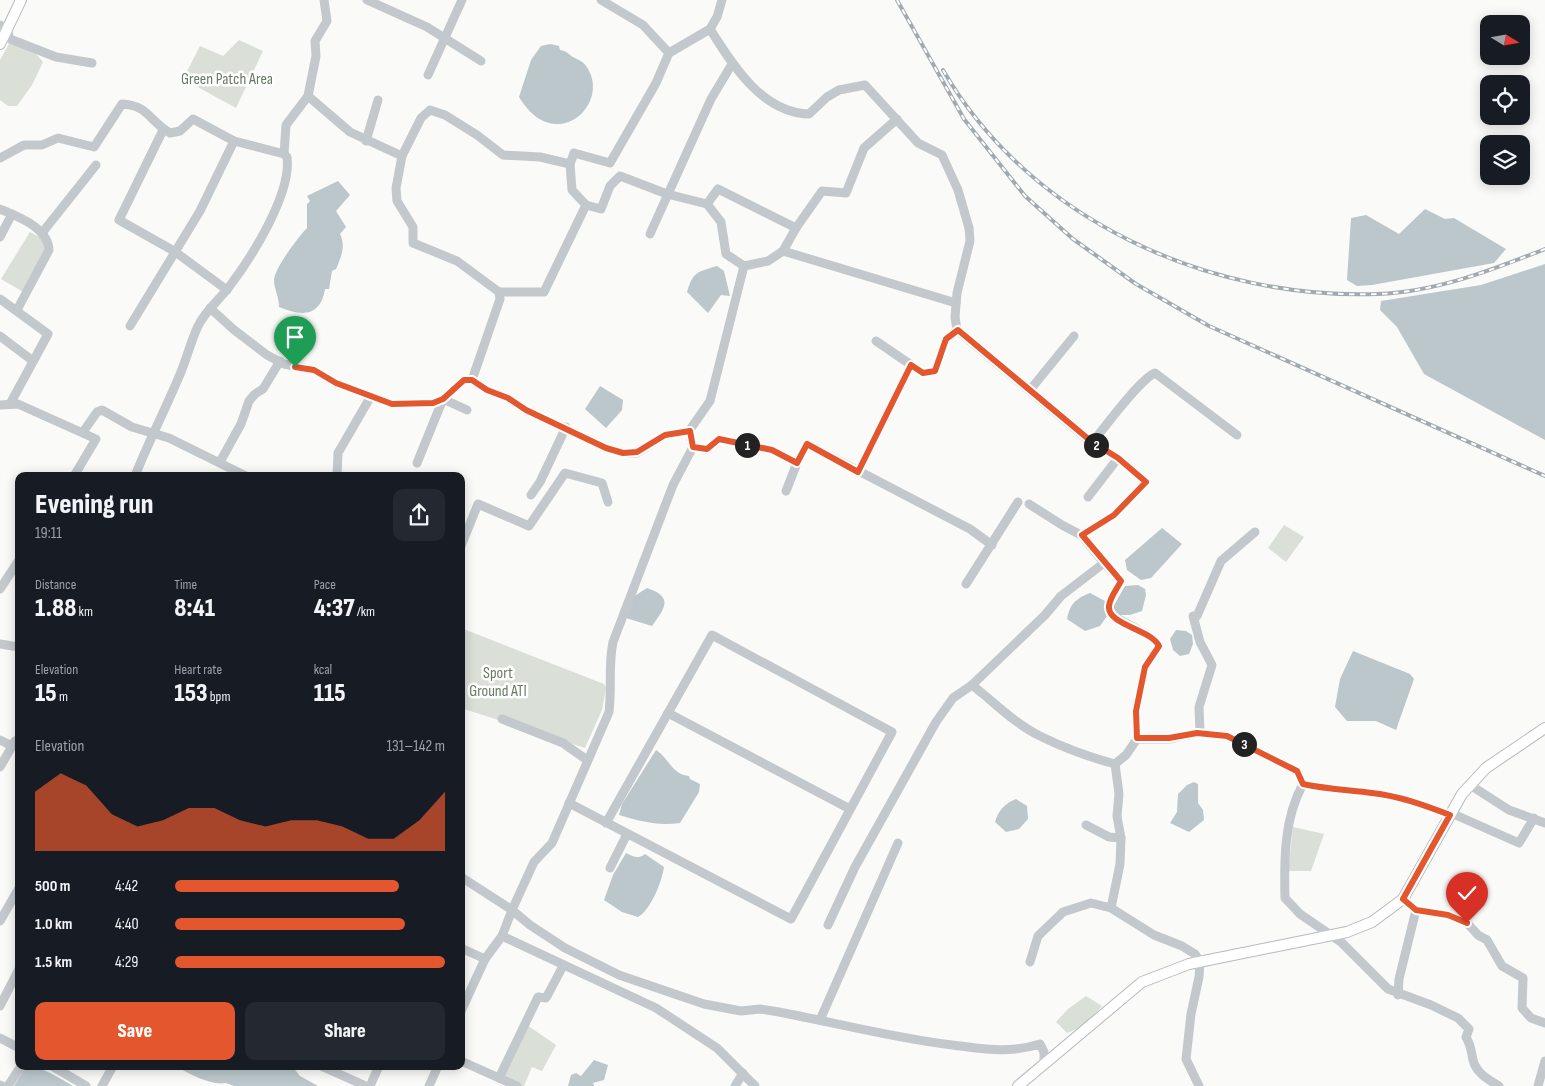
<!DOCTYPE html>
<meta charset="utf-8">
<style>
:root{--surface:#171b24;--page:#242831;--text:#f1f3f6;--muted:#9ea1a6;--accent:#e4572e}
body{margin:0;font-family:"Sofia Sans Condensed",sans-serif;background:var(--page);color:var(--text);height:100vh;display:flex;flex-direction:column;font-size:19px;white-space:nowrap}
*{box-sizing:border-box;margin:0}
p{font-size:16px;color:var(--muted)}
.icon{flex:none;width:28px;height:28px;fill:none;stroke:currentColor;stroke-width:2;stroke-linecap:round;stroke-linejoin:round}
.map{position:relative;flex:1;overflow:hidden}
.drawer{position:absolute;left:15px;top:472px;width:450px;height:598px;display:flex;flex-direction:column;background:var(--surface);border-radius:10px;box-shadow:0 2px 12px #0003}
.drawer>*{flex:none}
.needle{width:32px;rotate:101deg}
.buttons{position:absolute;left:1480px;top:15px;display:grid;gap:10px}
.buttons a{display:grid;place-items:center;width:50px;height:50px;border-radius:10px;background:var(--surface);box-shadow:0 2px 12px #0003;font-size:25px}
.pin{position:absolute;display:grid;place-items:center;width:42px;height:42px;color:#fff;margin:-51px -21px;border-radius:50% 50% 50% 0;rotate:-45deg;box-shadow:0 0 5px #0007}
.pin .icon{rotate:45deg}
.km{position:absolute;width:25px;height:25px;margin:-12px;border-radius:50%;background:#222;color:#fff;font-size:14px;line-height:25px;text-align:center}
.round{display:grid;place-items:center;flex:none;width:52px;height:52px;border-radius:10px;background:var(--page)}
.headline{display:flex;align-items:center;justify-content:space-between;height:85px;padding:0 20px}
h1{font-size:28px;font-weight:800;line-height:38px}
.figures{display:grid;grid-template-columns:repeat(3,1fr);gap:8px;height:85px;padding:5px 20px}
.figures div{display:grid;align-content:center}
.figures b{font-size:25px;font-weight:800}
.figures small{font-size:14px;font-weight:400}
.figures p{font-size:14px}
.chart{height:140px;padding:10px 20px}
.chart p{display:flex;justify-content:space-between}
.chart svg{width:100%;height:90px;margin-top:5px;fill:var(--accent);opacity:.7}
.action{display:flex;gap:10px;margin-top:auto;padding:10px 20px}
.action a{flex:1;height:58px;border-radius:10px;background:var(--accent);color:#fff;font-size:20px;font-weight:800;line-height:58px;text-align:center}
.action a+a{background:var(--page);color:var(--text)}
ul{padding:0 20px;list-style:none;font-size:16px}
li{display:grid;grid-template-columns:80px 60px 1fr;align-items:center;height:38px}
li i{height:12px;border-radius:6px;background:var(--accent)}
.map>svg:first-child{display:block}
</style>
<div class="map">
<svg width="1545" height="1086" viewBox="0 0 1545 1086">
<rect width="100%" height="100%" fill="#fafaf8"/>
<!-- green -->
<g fill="#dadfd7">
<polygon points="239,40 263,51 236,108 183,79 200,46 223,56"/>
<polygon points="10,42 36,54 43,62 32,85 17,106 8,106 0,100 0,60"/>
<polygon points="30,232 50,243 25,293 1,279"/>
<polygon points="1284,525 1304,537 1286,562 1268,548"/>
<polygon points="461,628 604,684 606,688 602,710 585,748 461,708"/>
<polygon points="1293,827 1324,834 1311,871 1288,871"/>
<polygon points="1086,996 1102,1006 1084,1026 1067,1033 1056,1022 1068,1009"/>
<polygon points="527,1025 556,1045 542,1071 532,1067 524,1086 516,1086 501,1079"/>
</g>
<!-- water -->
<g fill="#bbc7cb">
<path d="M550,44L559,46L560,50C567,51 568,54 573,57C578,60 583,61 586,66C613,102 556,158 519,97L531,60L541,46Z"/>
<path d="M338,181L350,195L336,211L346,227L340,234C346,247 341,257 336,269L332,271L329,289H325C320,318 301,316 279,307C279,296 274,289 274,280C274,269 299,236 307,228V204L310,201L307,196Z"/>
<polygon points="1425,209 1445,219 1454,218 1506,249 1494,263 1372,285 1357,286 1347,280 1351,218 1366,215 1399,234"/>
<polygon points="1545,264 1545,440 1424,374 1397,327 1380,310 1381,301 1481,285"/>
<path d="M717,266L724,271L730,296L721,295L708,313L687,292C693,272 697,272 717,266Z"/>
<polygon points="600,386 623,400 622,410 606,428 585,409"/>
<polygon points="1162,528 1182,544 1151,578 1141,580 1127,570 1125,560"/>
<polygon points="1138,585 1145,589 1146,595 1142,611 1130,615 1117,615 1113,607 1125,586"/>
<path d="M647,588C674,597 665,608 652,626L626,618L633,597Z"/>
<path d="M1090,593L1105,601L1107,616L1100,626L1085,631L1067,619C1070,604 1075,599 1090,593Z"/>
<polygon points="1176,630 1186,631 1192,635 1193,644 1189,654 1180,656 1173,650 1170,639"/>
<polygon points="1353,651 1410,674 1414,679 1396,730 1376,721 1347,721 1335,707 1340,679"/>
<path d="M656,750C669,758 672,775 689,776L690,779L700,784L699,792L680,823C656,826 640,821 619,815L622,804Z"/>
<polygon points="1194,782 1198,784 1198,803 1203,810 1204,820 1189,832 1170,823 1177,812 1178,794 1187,785"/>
<path d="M1016,799L1027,806L1028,819L1019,829L1006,832L995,822C998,811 1005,803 1016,799Z"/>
<path d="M626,853C633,856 637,860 645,854L664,867C662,881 651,910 638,917L622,912L604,900L613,875Z"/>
<polygon points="594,1060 608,1065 604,1080 593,1083 594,1086 568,1086 571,1075 576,1073 581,1076"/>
<path d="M26,1066C42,1066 59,1078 73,1086H14Z"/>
<path d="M176,1066H292L300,1076L318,1086H234L226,1083C212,1086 189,1074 176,1066Z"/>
</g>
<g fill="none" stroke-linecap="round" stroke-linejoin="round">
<defs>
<g id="major">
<polyline points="0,44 21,0"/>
<polyline points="1018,1086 1142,982 1189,964 1347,932 1372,922 1403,899 1462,794 1486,768 1545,728"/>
</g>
</defs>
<!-- major casing -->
<use href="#major" stroke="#b5babe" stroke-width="12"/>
<!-- minor -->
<g stroke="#c3c8cc" stroke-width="9">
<polyline points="324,0 327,21 315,41 316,56 308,96 350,132 402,156 396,188 397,201 413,227 413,243 457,261 499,292 500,299 472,380"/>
<polyline points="367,0 427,27 481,61"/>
<polyline points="601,0 643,25 669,53"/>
<polyline points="0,25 7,29 10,39 56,57 92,63"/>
<path d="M710,29C732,64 762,113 809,114L827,97L839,90L865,85L918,143L942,155L958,190L969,228L970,241L957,293L955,317L957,330L1092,443L1118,458L1146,482L1114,515L1081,535L1104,563L1061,596L1045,615L972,685L953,698L936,722L855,867L828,925"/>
<polyline points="428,75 462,0"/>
<polyline points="163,130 119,220 174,251 227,290"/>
<polyline points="366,141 378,100"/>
<polyline points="284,154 286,125 308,96"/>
<polyline points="402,156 421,118 430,110 445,115 477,135 503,155 540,157 570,164 572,190 586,205"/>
<path d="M0,158L24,145H42L58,138L94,147L122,104C148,105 150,122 170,133L180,131L193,119L234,141L284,154L287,157C292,194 251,258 229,287C219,300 206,310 198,326C190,343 186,362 178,379C164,412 148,443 135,476"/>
<polyline points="570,164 574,153 610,163 656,83 669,53 710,29 717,17 722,0"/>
<polyline points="707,204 718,189 796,228"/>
<path d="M0,209C18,217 48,227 49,250L17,310"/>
<polyline points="42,233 96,165"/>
<polyline points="650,234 711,99 732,64"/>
<polyline points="0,237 12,214"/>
<polyline points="783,251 956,303"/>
<polyline points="499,292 544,292 586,205 601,209 610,186 620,176 667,194 707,204 721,222 726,254 744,266 768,261 783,251 796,228 822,191 846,193 864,148 897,119"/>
<polyline points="0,299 48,334 10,404"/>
<polyline points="210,308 233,329 267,355 284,364 314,370 336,383 392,404 433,403 443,399 464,380 472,380 487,390 508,398 526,410 607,448 623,453 637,453 665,435 689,431 710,401 744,266"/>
<polyline points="130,326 200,211 234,141"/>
<polyline points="0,336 33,361"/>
<polyline points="876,341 923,373 935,371 946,339 957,330"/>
<polyline points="1030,390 1074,336"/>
<polyline points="0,405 18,404 96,439 74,476"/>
<polyline points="689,431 693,447 707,449 719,439 772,450 797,463 807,444 970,529 992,545"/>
<polyline points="83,432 97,412 102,410 132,427 169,438 246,476"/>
<path d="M1092,443C1104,428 1140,379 1155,373L1237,435"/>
<path d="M693,447L673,485L613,642C608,666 612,689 609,712L552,843L534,862L512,910L530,925L565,948L619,975L704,1004L741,1011L760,1009L779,1012C837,1023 894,1038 952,1045C985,1049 1007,1054 1040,1044L1044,1052V1064"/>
<polyline points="220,462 241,424 249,401 255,394 263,389 280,361"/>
<polyline points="417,463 443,399 467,410"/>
<polyline points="858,472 911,365"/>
<polyline points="337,476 338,453 371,396"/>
<polyline points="786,491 797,463"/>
<polyline points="531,495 540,482 566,427"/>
<polyline points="1088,497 1118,458"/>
<polyline points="1029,504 1062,525 1081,535"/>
<polyline points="461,546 478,504 529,526 565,473 602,483 608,502"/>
<path d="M1104,563L1121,581L1110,601L1111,614C1123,624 1153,633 1159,646L1145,667L1136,711L1137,739L1126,755L1115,764"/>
<polyline points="966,584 1018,502"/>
<polyline points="0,589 19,560"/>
<polyline points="0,644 19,647"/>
<path d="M972,685C994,702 1015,724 1040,736C1064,748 1089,757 1115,764"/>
<polyline points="668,713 850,809"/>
<polyline points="502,719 563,743 587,760"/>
<polyline points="1200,733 1199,707 1212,665 1200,642 1193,616 1197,616 1221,561 1255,532"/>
<polyline points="1137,739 1169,739 1197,733 1227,736 1297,771 1303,784"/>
<polyline points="0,740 12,746"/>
<polyline points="0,767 15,741 19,742"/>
<path d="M1303,784C1284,818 1284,860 1285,898L1300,914L1341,942L1388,989L1431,1005L1458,1018L1469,1029L1466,1037C1471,1045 1471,1051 1473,1060C1476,1073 1489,1080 1499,1086"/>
<path d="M1303,784C1326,789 1348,790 1372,793C1399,796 1424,805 1450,815"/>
<polyline points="1470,785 1509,810 1545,823"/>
<polyline points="569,803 791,919 892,732 712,635 606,823"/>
<polyline points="1451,813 1519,843 1534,818"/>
<polyline points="1086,825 1109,837 1121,838"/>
<polyline points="610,868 627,834"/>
<polyline points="461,877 512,910 502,936"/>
<polyline points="1403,899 1416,910 1449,915 1467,923 1478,935 1487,940 1502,966 1523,978 1522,1008 1531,1018 1545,1023"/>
<polyline points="1111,908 1120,864 1121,838 1117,816 1119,794 1115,764"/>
<polyline points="0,921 19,888"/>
<polyline points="461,948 485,959 502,936 656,1008 717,1048 755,1086"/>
<polyline points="1030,962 1038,936 1063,912 1091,903 1111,908 1154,935 1182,946 1195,954 1200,962 1199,977 1191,1014 1186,1059 1199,1086"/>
<polyline points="1398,995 1399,979 1416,910"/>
<polyline points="0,1006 19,969"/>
<polyline points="461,1011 485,959"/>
<polyline points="820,1020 898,843"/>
<polyline points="0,1038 19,1048"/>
<polyline points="461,1061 517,1086"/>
<polyline points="52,1066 86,1086"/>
<polyline points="321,1066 366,1086"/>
<polyline points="499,1078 538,997 546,998 563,966"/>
<polyline points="0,1085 2,1086"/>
<polyline points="8,1086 21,1066"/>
<polyline points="102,1086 113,1066"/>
<polyline points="370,1086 379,1066"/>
<polyline points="429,1086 438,1066"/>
<polyline points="735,1086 743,1073"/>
<polyline points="1538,1086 1545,1061"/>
</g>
<!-- major -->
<use href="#major" stroke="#fff" stroke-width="10"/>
<defs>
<g id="rail">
<polyline points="897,0 964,119 1025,196 1073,239 1136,284 1209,326 1545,476"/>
<path d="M943,70C1030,220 1209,300 1378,294C1436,292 1492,270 1545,249"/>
</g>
</defs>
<!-- rail casing -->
<use href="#rail" stroke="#a2aab0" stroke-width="4"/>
<!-- rail -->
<use href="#rail" stroke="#fff" stroke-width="2" stroke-dasharray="5.5" stroke-linecap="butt"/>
</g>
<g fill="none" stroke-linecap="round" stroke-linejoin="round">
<defs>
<path id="route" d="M295,367L314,370L336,383L392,404L433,403L443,399L464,380H472L487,390L508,398L526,410L606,448L623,453L637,452L665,435L690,431L693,447L707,449L719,439L772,450L797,463L807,444L858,472L911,365L923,373L935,371L946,339L958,330L1092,442L1118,458L1146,482L1114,515L1082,535L1121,581C1117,589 1110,597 1109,606C1107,625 1151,629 1159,646L1145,667L1136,711L1137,738H1169L1197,733L1227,736L1297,771L1303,784C1326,789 1348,790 1372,793C1399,796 1424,805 1450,815L1403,899L1416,910L1448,915L1467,923"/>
</defs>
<!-- route casing -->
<use href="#route" stroke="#fff" stroke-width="10"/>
<!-- route -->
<use href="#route" stroke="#e4572e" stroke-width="6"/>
</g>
<g text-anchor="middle" stroke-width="5" stroke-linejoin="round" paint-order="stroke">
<!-- park labels -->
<g font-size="16" fill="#687a64" stroke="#fff">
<text x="227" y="84">Green Patch Area</text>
<text x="498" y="678">Sport<tspan x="498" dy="18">Ground ATI</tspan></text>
</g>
</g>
</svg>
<div class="buttons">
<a><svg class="needle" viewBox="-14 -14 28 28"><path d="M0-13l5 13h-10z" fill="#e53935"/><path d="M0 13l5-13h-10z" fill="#9ea1a6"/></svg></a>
<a><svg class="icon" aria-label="locate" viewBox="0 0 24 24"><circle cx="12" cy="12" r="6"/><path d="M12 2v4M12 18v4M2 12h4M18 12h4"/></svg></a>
<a><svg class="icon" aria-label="layers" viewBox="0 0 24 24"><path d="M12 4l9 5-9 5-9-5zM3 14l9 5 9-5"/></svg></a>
</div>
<div class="pin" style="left:295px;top:367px;background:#1e9e55"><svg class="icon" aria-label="arrive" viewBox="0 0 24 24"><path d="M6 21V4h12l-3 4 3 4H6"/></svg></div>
<div class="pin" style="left:1467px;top:923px;background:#d93025"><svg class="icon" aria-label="check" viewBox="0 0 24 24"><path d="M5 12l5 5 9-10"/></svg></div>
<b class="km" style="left:747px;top:445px">1</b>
<b class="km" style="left:1096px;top:445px">2</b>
<b class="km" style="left:1244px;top:744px">3</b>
<section class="drawer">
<div class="headline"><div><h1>Evening run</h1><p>19:11</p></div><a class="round"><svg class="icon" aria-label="share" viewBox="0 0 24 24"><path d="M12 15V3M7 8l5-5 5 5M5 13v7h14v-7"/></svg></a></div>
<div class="figures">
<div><p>Distance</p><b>1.88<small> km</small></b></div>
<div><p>Time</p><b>8:41</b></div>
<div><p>Pace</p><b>4:37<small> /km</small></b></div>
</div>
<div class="figures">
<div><p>Elevation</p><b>15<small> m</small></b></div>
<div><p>Heart rate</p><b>153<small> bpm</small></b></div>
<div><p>kcal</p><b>115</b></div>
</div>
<div class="chart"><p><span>Elevation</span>131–142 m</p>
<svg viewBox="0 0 160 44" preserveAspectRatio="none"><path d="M0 44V15L10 6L20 12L30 26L40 32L50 29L60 23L70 23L80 29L90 32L100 29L110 29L120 32L130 38L140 38L150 29L160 15V44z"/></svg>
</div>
<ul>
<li><b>500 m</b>4:42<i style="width:83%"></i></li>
<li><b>1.0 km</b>4:40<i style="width:85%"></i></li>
<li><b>1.5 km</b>4:29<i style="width:100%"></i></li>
</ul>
<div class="action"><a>Save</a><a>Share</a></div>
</section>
</div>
